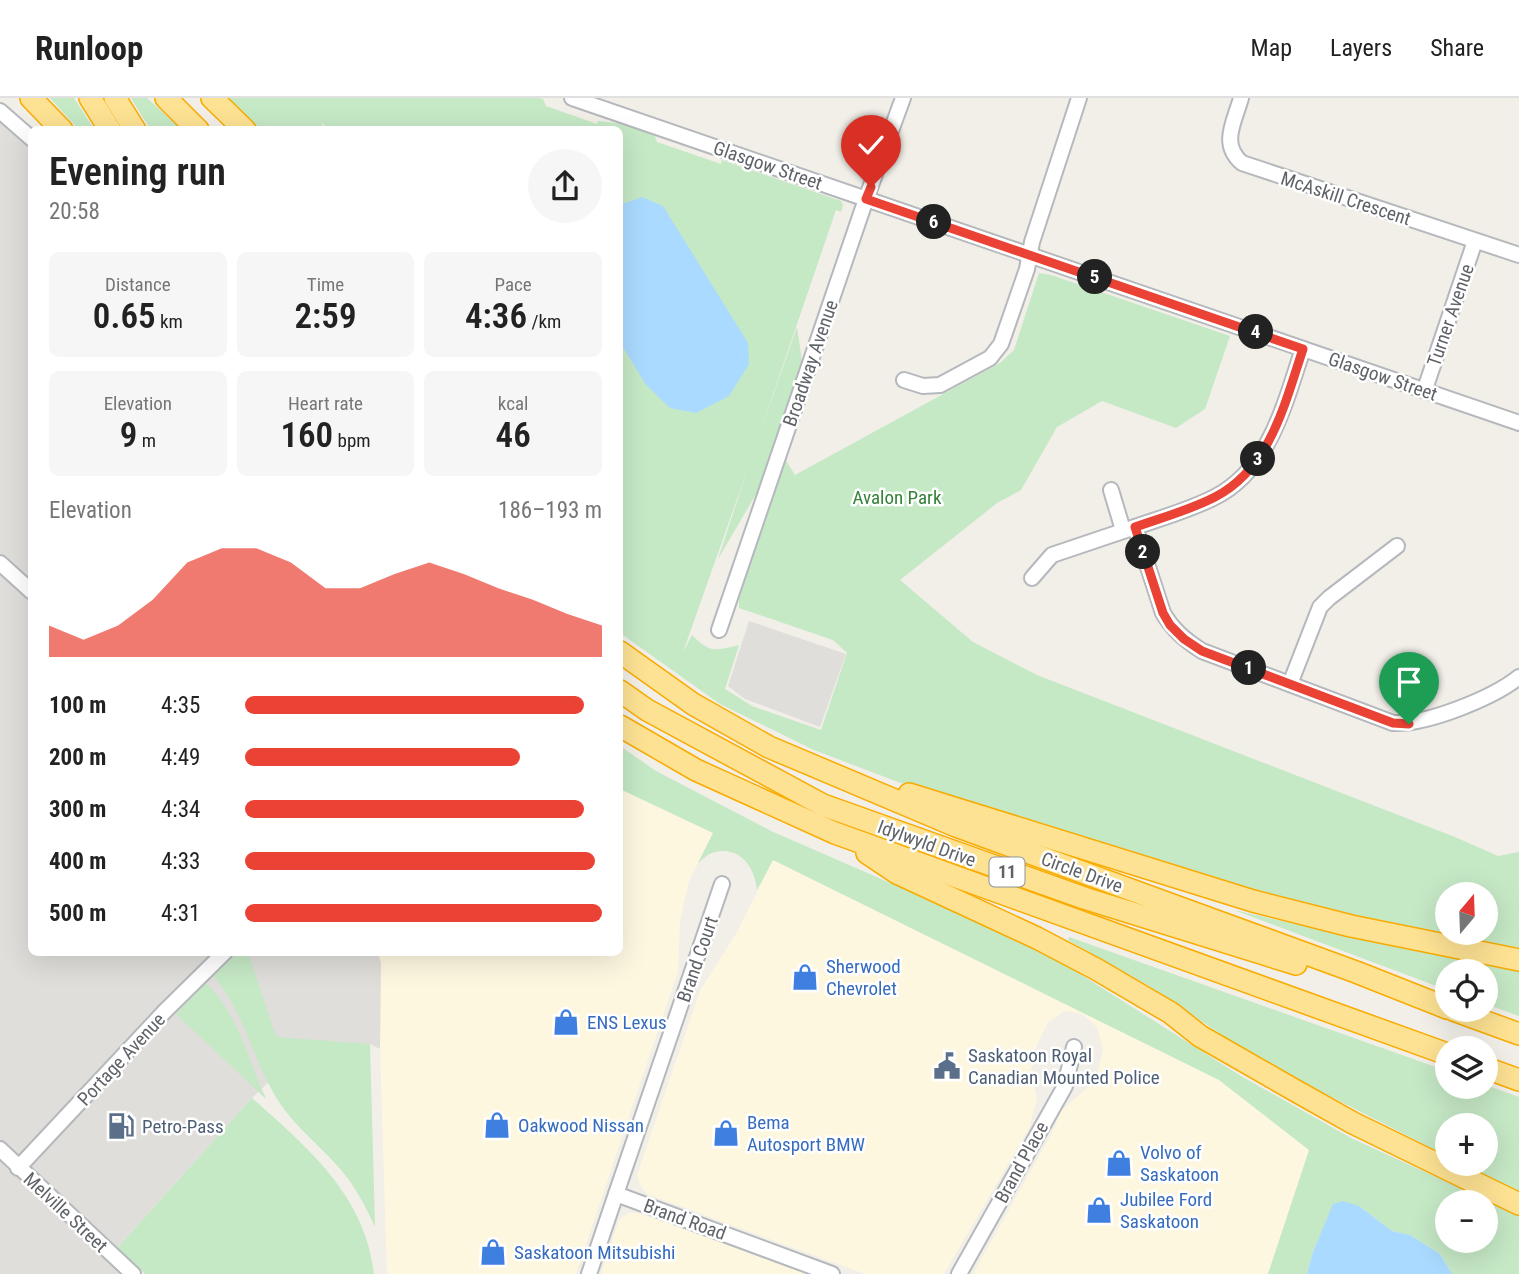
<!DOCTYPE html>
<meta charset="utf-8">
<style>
:root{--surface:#fff;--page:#f6f6f6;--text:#222;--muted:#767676;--line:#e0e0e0;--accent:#ea4335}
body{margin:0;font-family:"Roboto Condensed",sans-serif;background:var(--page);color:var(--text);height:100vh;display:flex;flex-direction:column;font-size:26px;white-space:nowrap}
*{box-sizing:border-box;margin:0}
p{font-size:23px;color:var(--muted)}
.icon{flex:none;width:38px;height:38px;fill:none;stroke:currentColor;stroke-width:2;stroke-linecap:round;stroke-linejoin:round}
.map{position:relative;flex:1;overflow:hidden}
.sheet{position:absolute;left:28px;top:28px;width:595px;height:830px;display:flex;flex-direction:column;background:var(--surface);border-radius:10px;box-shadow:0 7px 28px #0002}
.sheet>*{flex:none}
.needle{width:46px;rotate:19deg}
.buttons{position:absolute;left:1435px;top:784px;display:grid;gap:14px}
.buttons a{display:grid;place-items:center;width:63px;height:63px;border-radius:50%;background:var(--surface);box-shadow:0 7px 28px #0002;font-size:35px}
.pin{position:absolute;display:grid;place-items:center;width:60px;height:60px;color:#fff;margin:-72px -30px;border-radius:50% 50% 50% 0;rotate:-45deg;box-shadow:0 0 7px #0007}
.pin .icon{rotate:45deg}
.km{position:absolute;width:35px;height:35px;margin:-18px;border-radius:50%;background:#222;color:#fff;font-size:19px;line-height:35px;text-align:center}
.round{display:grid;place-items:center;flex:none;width:74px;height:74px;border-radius:37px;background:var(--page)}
.headline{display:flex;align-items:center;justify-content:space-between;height:119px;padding:0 21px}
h1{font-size:38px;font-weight:600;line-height:52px}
.metrics{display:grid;grid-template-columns:repeat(3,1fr);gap:10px;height:119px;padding:7px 21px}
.metrics div{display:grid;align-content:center;border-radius:10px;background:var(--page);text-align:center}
.metrics b{font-size:35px;font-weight:600}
.metrics small{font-size:19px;font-weight:400}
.metrics p{font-size:19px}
.chart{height:196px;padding:14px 21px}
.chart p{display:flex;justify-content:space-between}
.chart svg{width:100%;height:126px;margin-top:7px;fill:var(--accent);opacity:.7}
ul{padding:0 21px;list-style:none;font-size:23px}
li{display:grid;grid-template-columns:112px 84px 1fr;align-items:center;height:52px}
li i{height:18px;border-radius:9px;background:var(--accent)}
header{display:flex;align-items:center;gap:42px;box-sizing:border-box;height:98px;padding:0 35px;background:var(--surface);border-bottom:2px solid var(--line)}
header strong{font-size:33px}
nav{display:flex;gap:38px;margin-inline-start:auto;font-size:24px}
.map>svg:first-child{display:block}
</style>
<header>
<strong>Runloop</strong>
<nav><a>Map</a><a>Layers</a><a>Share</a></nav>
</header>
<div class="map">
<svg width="1519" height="1176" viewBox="0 0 1519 1176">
<rect width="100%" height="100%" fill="#f1efe8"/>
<!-- commercial -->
<g fill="#fef7e0">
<polygon points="620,691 713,735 689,783 680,823 678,873 576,1176 387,1176 380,951 381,866 378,854 620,854"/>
<polygon points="773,762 1219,982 1310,1052 1268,1176 973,1176 1052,1035 1061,1013 1088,989 1097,976 1103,952 1097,929 1082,916 1065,913 1048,924 1036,949 1031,973 1037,1001 1029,1030 944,1176 865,1176 647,1096 640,1087 637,1077 700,893 737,834"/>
<polygon points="628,1115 639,1115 808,1176 601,1176 619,1122"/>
</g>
<!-- industrial -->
<g fill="#e0deda">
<polygon points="0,21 32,49 32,854 378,854 381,866 380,951 370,946 275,978 252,1000 106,1162 120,1176 0,1176"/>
<polygon points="749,523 846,556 820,629 745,601 728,588"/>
</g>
<!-- green -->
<g fill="#c5e8c5" fill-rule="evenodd">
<polygon points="50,0 74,0 94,31 78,31"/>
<polygon points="131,0 147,0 181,31 150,31"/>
<path d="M219,0H539L543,1L546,8L597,26L598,23L617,25L654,36L657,44L721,66L722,62L841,103L843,107L841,114L836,112L755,349L797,229L802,263L759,391L718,461L748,370L683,554L692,537C710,555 714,553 739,547L725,591L752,608L821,632L847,555L833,542L739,510V501L785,361L795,377L1000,265L1014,252L1039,175L1051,177L1230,238L1205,311L1176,330L1102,303L1057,329L1021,392L997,405L900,482L973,544L1037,577L1455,739L1498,758L1519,754V855L1285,803L898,684L814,652L720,606L620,535V32H329L322,25L321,26L326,31H250ZM1447,796H1486V835H1447Z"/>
<path d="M620,648L656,673L771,733L957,814L1061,864L1241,978L1351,1040L1519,1117V1176H1452L1440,1156L1410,1137L1392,1133L1359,1108L1333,1107L1313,1154L1307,1176H1268L1309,1052L1219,982L773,762L757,792C755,769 739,746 712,755C708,756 702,762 698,765L713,735L620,691ZM1447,1104H1486V1143H1447Z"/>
<polygon points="1234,812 1326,833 1519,868 1519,918 1486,906 1486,873 1447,873 1447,892"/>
<polygon points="1069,839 1447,973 1447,989 1486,989 1486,987 1519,999 1519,1094 1463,1066 1486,1066 1486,1027 1447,1027 1447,1058 1314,990 1231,943 1149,888 1068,842"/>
<path d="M235,854H248L276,939L370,946L375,1129C366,1109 356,1090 342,1073C320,1047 291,1026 274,996C251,955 244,914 212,876Z"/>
<path d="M206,885C238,915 248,962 266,1001L176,916Z"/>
<path d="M252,1000C308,1050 365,1097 374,1176H145L117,1150Z"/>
</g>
<!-- water -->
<g fill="#aadaff">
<polygon points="642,99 663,108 748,245 749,266 729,298 696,315 670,310 646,287 620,244 620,107"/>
<polygon points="1343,1103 1359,1108 1392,1133 1410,1137 1440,1156 1452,1176 1307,1176 1313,1154 1333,1106"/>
</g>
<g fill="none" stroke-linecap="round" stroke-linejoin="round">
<defs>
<g id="minor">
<polyline points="572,0 1519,325"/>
<path d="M1241,0C1234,25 1220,46 1242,65L1519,157"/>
<polyline points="0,13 32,41"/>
<path d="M1303,251C1285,304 1270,371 1215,399C1190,412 1161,420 1135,429L1163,515C1173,532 1185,542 1202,553L1393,625C1426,627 1493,600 1519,579"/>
<polyline points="904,282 923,288 940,287 990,260 1001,246 1027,171 1032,144 1079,0"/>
<polyline points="1425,291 1475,143"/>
<polyline points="1111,392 1123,432"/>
<polyline points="0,465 32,494"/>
<polyline points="1032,480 1052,457 1135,429"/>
<polyline points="719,532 866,101 903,0"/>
<polyline points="1290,586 1320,509 1329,500 1397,448"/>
<polyline points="0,1051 133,1176"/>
<polyline points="18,1070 165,913 225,854"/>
<polyline points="616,1096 722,786"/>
<polyline points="589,1176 616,1096 832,1176"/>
<polyline points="959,1176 1065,988 1074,949"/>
</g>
<g id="highway">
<polyline points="31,0 62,32"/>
<polyline points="90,0 110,32"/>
<polyline points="115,0 135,32"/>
<polyline points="166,0 198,32"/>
<polyline points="212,0 245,32"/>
<polyline points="620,554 693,606 769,649 956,728 1356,874 1447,910"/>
<polyline points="620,593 647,612 823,707 1084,800 1296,866"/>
<polyline points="620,628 696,672 835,735 1447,956"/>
<polyline points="909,696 1253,803 1351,828 1519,862"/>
<polyline points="867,755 897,775 1037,840 1096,871 1171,915 1200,938 1296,993 1353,1025 1519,1106"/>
<polyline points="1453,912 1519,936"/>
<polyline points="1486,970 1519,982"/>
</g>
</defs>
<!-- minor casing -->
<use href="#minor" stroke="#b5b8bc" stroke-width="18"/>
<!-- highway casing -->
<use href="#highway" stroke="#f9ab00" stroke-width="24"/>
<!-- minor -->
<use href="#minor" stroke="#fff" stroke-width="14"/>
<!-- highway -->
<use href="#highway" stroke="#fde293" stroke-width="21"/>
</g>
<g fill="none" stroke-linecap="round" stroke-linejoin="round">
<defs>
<path id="route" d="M871,89L866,101L1303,251C1285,305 1270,371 1215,399C1190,412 1161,420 1135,429L1163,515L1170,527L1184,541L1202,553L1393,625L1409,626"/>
</defs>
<!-- route casing -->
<use href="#route" stroke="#fff" stroke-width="14"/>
<!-- route -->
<use href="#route" stroke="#ea4335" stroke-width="9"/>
</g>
<!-- icons -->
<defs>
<symbol id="shop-bare" viewBox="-9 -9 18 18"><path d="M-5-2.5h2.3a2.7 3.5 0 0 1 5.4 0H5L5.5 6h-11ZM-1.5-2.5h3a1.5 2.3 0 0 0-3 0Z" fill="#3f7fe0" stroke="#fff" stroke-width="2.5" paint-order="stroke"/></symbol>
<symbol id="civic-bare" viewBox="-9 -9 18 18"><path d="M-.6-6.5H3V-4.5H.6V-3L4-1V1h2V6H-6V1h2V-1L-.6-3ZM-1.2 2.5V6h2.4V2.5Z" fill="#5c6f8a" stroke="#fff" stroke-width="2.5" paint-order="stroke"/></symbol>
<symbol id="fuel-bare" viewBox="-9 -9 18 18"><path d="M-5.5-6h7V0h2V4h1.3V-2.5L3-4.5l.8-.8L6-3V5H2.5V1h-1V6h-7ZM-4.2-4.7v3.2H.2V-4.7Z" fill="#5c6f8a" stroke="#fff" stroke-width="2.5" paint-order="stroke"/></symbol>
</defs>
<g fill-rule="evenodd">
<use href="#shop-bare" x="786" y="860" width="38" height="38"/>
<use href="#shop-bare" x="547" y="905" width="38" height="38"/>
<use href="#civic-bare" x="928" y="949" width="38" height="38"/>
<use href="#shop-bare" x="478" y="1008" width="38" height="38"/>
<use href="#fuel-bare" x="102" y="1009" width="38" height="38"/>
<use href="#shop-bare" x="707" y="1016" width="38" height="38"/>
<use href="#shop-bare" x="1100" y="1046" width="38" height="38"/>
<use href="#shop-bare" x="1080" y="1093" width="38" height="38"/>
<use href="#shop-bare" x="474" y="1135" width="38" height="38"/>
</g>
<g text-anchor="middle" stroke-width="5" stroke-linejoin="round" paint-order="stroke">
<!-- shield labels -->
<rect fill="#fff" stroke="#8f9295" stroke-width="2" x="989.5" y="759.5" width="35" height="29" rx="5"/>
<g font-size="18" font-weight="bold" fill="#5f6368">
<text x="1007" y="780">11</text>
</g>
<!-- street labels -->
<g font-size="19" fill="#5f6368" stroke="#fff">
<text transform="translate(768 67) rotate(19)" y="7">Glasgow Street</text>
<text transform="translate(1346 100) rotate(18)" y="7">McAskill Crescent</text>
<text transform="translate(1450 217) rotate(-71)" y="7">Turner Avenue</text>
<text transform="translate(810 265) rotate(-71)" y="7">Broadway Avenue</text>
<text transform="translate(1383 278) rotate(19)" y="7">Glasgow Street</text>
<text transform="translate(927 745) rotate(20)" y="7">Idylwyld Drive</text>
<text transform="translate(1082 774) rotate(20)" y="7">Circle Drive</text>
<text transform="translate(697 861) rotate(-71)" y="7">Brand Court</text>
<text transform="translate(121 961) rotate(-47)" y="7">Portage Avenue</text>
<text transform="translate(1021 1064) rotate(-61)" y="7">Brand Place</text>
<text transform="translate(66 1114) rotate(43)" y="7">Melville Street</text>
<text transform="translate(685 1121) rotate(20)" y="7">Brand Road</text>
</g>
<!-- park labels -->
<g font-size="19" fill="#348238" stroke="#fff">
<text x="897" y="406">Avalon Park</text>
</g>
<!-- shop labels -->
<g font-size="19" fill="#366cbe" stroke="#fff" text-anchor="start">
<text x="826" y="875">Sherwood<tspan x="826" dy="22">Chevrolet</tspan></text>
<text x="587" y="931">ENS Lexus</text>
<text x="747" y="1031">Bema<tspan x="747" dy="22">Autosport BMW</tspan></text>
<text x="518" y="1034">Oakwood Nissan</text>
<text x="1140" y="1061">Volvo of<tspan x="1140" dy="22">Saskatoon</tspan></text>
<text x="1120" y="1108">Jubilee Ford<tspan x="1120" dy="22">Saskatoon</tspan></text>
<text x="514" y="1161">Saskatoon Mitsubishi</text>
</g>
<!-- service labels -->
<g font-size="19" fill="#4e5e75" stroke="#fff" text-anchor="start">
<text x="968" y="964">Saskatoon Royal<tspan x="968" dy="22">Canadian Mounted Police</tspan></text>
<text x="142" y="1035">Petro-Pass</text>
</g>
</g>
</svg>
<div class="buttons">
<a><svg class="needle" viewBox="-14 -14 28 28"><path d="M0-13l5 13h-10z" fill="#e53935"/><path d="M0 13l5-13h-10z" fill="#767676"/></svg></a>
<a><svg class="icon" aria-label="locate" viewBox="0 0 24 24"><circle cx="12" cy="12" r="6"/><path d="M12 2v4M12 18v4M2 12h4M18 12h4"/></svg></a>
<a><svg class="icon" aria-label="layers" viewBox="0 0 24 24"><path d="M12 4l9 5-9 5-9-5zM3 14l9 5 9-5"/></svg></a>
<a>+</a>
<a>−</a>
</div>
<div class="pin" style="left:1409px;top:626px;background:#1e9e55"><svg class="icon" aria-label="arrive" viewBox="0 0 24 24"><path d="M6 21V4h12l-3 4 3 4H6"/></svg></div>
<div class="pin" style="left:871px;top:89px;background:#d93025"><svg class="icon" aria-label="check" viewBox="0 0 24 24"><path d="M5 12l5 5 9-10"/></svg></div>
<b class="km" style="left:1249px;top:570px">1</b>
<b class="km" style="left:1143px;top:454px">2</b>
<b class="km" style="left:1258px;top:361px">3</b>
<b class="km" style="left:1256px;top:234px">4</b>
<b class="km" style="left:1095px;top:179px">5</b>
<b class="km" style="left:934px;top:124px">6</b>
<section class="sheet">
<div class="headline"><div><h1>Evening run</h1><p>20:58</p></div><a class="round"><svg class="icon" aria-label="share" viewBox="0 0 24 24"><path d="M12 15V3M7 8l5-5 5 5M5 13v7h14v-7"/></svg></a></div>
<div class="metrics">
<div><p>Distance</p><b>0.65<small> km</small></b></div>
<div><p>Time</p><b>2:59</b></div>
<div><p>Pace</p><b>4:36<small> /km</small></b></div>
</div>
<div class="metrics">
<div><p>Elevation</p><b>9<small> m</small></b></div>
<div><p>Heart rate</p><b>160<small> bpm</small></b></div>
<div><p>kcal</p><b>46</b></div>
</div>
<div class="chart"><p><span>Elevation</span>186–193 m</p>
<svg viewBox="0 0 160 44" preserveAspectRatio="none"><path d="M0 44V33L10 38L20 33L30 24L40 11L50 6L60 6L70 11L80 20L90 20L100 15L110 11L120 15L130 20L140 24L150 29L160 33V44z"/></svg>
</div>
<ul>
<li><b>100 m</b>4:35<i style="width:95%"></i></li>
<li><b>200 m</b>4:49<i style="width:77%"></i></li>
<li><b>300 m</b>4:34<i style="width:95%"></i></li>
<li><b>400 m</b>4:33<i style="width:98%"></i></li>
<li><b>500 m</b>4:31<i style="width:100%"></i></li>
</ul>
</section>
</div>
